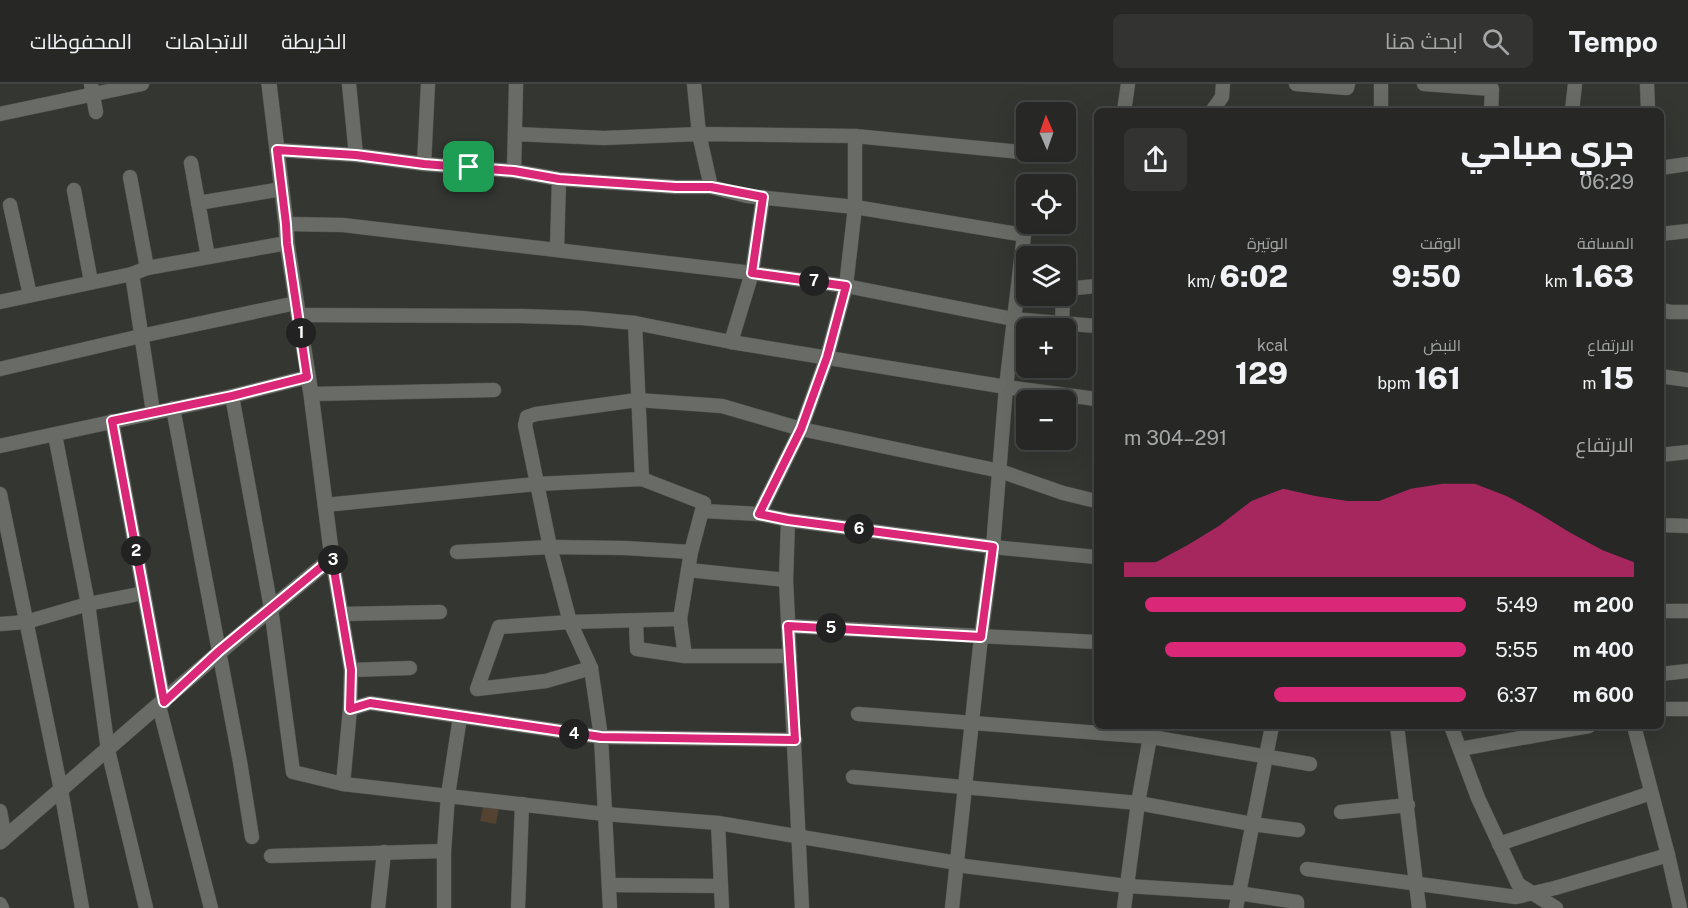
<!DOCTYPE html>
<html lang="ar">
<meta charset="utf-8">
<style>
:root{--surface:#272826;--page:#333432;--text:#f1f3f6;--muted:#a4a6a7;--line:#434443;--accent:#db2777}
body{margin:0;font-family:"Public Sans",Cairo,sans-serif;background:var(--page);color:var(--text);direction:rtl;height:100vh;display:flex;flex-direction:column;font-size:22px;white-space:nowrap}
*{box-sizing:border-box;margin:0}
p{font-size:20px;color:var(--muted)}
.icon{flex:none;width:33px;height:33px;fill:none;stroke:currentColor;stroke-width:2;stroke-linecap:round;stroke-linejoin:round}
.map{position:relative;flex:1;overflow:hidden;direction:ltr}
.drawer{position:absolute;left:1094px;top:24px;width:570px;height:621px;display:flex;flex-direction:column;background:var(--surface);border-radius:9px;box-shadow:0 6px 24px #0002,0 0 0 2px var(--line);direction:rtl}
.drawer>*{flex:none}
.needle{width:39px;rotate:358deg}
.buttons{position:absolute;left:1016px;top:18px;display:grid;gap:12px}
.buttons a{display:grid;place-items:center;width:60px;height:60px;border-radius:9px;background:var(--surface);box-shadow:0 6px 24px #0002,0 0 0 2px var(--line);font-size:30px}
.pin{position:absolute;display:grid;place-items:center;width:51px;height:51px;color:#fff;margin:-26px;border-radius:12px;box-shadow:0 3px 9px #0006}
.km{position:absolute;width:30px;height:30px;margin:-15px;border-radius:50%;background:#222;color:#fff;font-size:16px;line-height:30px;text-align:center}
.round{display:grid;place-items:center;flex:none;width:63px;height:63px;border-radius:9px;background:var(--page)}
.headline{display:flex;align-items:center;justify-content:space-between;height:102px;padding:0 30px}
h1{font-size:33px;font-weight:800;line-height:45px}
.metrics{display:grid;grid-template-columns:repeat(3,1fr);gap:9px;height:102px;padding:6px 30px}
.metrics div{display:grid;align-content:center}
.metrics b{font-size:30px;font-weight:800}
.metrics small{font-size:16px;font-weight:400}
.metrics p{font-size:16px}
.chart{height:168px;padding:12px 30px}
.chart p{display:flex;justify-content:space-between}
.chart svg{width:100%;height:108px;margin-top:6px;fill:var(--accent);opacity:.7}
ul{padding:0 30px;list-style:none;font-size:20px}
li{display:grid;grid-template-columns:96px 72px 1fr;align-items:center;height:45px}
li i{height:15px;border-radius:8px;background:var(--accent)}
header{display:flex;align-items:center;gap:36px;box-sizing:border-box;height:84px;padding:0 30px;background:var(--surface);border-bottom:2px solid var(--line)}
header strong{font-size:28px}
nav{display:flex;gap:33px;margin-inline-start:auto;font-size:21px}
.search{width:420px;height:54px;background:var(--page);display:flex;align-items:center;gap:15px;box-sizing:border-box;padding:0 21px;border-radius:9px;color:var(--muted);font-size:22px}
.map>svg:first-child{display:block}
</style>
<header>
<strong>Tempo</strong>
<div class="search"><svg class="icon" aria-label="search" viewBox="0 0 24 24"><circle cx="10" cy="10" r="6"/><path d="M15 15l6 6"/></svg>ابحث هنا</div>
<nav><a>الخريطة</a><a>الاتجاهات</a><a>المحفوظات</a></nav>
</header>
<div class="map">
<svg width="1688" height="824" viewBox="0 0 1688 824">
<rect width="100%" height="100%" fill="#343632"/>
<!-- green -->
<polygon fill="#534330" points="483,723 499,724 496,740 480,737"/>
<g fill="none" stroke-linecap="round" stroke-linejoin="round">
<defs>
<g id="minor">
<polyline points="91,0 96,28"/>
<polyline points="349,0 356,71"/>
<polyline points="694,0 699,50 711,103 747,112 855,123 1024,151 1006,303 993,463 981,553 952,824"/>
<polyline points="1296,0 1347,4 1348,0"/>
<polyline points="1381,0 1381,27"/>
<polyline points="1424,0 1492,5 1491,27"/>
<polyline points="1124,27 1128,0"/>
<polyline points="1212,27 1222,13 1223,0"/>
<polyline points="1572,27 1575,0"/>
<polyline points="1647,27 1648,26 1647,0"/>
<polyline points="0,30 142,0"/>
<polyline points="515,50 604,54 699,50 855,52 1030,69"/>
<polyline points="277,66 356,71 424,80 514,87 559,95 676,103 711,103"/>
<polyline points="191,79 208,173"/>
<polyline points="424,80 428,0"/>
<polyline points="1660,84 1688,80"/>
<polyline points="514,87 516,0"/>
<polyline points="130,93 147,184"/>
<polyline points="74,106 91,198"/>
<polyline points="198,119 282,105"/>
<polyline points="10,121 30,211"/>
<polyline points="286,140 343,141 752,189 846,202 1013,235 1096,242"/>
<polyline points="1660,150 1688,147"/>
<polyline points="557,165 559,95"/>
<polyline points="132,190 153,328"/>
<polyline points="1065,205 1096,202"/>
<polyline points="0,218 132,190 147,184 287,159"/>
<polyline points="1660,226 1671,228 1688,228"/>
<polyline points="298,231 521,232 582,234 635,239 731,258 1006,303 1096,315"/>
<polyline points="635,239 642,395"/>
<polyline points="1062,240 1063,212"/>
<polyline points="731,258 752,189 763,113"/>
<polyline points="0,285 141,252 296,219"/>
<polyline points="1660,292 1688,296"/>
<polyline points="311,310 494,306"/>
<polyline points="232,312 271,524 293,688 343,700 605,730 718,739 957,779 964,782 1127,802 1238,809 1297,818 1297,824"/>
<polyline points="173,324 240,678 252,753"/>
<polyline points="112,337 164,618"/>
<polyline points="55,351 88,520 108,666 146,824"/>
<polyline points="0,362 232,312 307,293"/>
<polyline points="1660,371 1688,368"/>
<polyline points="0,410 61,706 82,824"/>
<polyline points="325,421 536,400 642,395 704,419 691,468 680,535 685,572"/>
<polyline points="703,427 759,430 788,436 993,463 1096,473"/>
<polyline points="759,430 801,345 827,273 846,202 855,123 855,52"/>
<polyline points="788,436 786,496 802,824"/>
<polyline points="1660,441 1688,442"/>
<polyline points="457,468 550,463 625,464 691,468"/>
<polyline points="332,474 351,586 350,625 343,700"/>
<polyline points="688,486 786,496"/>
<polyline points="1660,527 1688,527"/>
<polyline points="341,530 440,528"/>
<polyline points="636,537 637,565 685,572 790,572"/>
<polyline points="0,540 26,538 88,520 144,509"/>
<polyline points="788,542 1096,558"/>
<polyline points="591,584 546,597 477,605 499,543 570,538 680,535"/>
<polyline points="351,586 410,584"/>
<polyline points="1660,590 1688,587"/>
<polyline points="159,622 211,824"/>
<polyline points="350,625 370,619 601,653 795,656"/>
<polyline points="1660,625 1688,625"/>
<polyline points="858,630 1151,653 1310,680"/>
<polyline points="1397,642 1419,824"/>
<polyline points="1451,642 1478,714 1518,800 1556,824"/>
<polyline points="1634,642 1668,771 1680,824"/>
<polyline points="1460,665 1589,642"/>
<polyline points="853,693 1138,719 1252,740 1298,746"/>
<polyline points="0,727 5,754"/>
<polyline points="1341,728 1408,721"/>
<polyline points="718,739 722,824"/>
<polyline points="1499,760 1651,709"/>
<polyline points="271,772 444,767"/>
<polyline points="1307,785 1516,813 1555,804 1668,771"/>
<polyline points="609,801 721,802"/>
<polyline points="0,820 2,824"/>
<polyline points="378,824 384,768"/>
<polyline points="444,824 444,767 448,711 460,633"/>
<polyline points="518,824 522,720"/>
<polyline points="610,824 601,653 591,584 570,538 550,463 525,341 527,333 536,330 637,316 722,322 801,345 1000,387 1063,409 1096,417"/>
<polyline points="1124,824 1138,719 1152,642"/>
<polyline points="1236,824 1272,642"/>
</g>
<path id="tertiary" d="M0,758C111,663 219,566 332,474L311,310L287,159L286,140L269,0"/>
</defs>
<!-- minor casing -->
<use href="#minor" stroke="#50524e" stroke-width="15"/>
<!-- tertiary casing -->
<use href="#tertiary" stroke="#50524e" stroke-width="16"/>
<!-- minor -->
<use href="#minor" stroke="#696b67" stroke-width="14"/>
<!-- tertiary -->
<use href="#tertiary" stroke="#696b67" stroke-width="15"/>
</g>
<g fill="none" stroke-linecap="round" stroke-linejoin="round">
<defs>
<polygon id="route" points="277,66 356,71 424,80 514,87 559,95 676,103 711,103 763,113 752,189 846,202 827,273 801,345 759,430 788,436 993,463 981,553 788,542 795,656 601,653 370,619 350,625 351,586 332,474 219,567 164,618 112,337 232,312 307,293 287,159 286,140"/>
</defs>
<!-- route casing -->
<use href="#route" stroke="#fff" stroke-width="12"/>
<!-- route -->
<use href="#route" stroke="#db2777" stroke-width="8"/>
</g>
</svg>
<div class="buttons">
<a><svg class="needle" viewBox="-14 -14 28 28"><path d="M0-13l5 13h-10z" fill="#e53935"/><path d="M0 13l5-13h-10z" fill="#a4a6a7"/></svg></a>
<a><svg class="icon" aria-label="locate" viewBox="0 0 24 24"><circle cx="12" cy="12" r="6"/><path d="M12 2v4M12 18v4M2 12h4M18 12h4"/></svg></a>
<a><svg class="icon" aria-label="layers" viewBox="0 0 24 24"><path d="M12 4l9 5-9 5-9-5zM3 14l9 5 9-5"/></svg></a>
<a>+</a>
<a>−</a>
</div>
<div class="pin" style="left:469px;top:83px;background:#1e9e55"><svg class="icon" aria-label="arrive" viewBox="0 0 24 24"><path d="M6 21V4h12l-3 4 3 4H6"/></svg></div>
<b class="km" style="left:301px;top:249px">1</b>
<b class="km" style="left:136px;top:467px">2</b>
<b class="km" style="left:333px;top:476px">3</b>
<b class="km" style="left:574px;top:650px">4</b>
<b class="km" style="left:831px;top:544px">5</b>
<b class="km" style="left:859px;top:445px">6</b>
<b class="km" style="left:814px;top:197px">7</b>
<section class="drawer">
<div class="headline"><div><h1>جري صباحي</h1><p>06:29</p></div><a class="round"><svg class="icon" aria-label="share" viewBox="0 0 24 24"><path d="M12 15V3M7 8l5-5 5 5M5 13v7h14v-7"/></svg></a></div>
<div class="metrics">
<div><p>المسافة</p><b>1.63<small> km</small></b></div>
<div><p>الوقت</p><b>9:50</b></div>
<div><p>الوتيرة</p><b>6:02<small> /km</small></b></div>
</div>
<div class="metrics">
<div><p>الارتفاع</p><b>15<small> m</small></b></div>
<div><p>النبض</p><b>161<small> bpm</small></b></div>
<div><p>kcal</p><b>129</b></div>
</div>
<div class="chart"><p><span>الارتفاع</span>291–304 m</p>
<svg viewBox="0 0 160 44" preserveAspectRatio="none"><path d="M0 44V38L10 38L20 31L30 23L40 13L50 8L60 11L70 13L80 13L90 8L100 6L110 6L120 11L130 18L140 26L150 33L160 38V44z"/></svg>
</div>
<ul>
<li><b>200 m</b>5:49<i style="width:94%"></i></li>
<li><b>400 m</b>5:55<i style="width:88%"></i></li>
<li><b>600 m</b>6:37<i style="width:56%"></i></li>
</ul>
</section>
</div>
